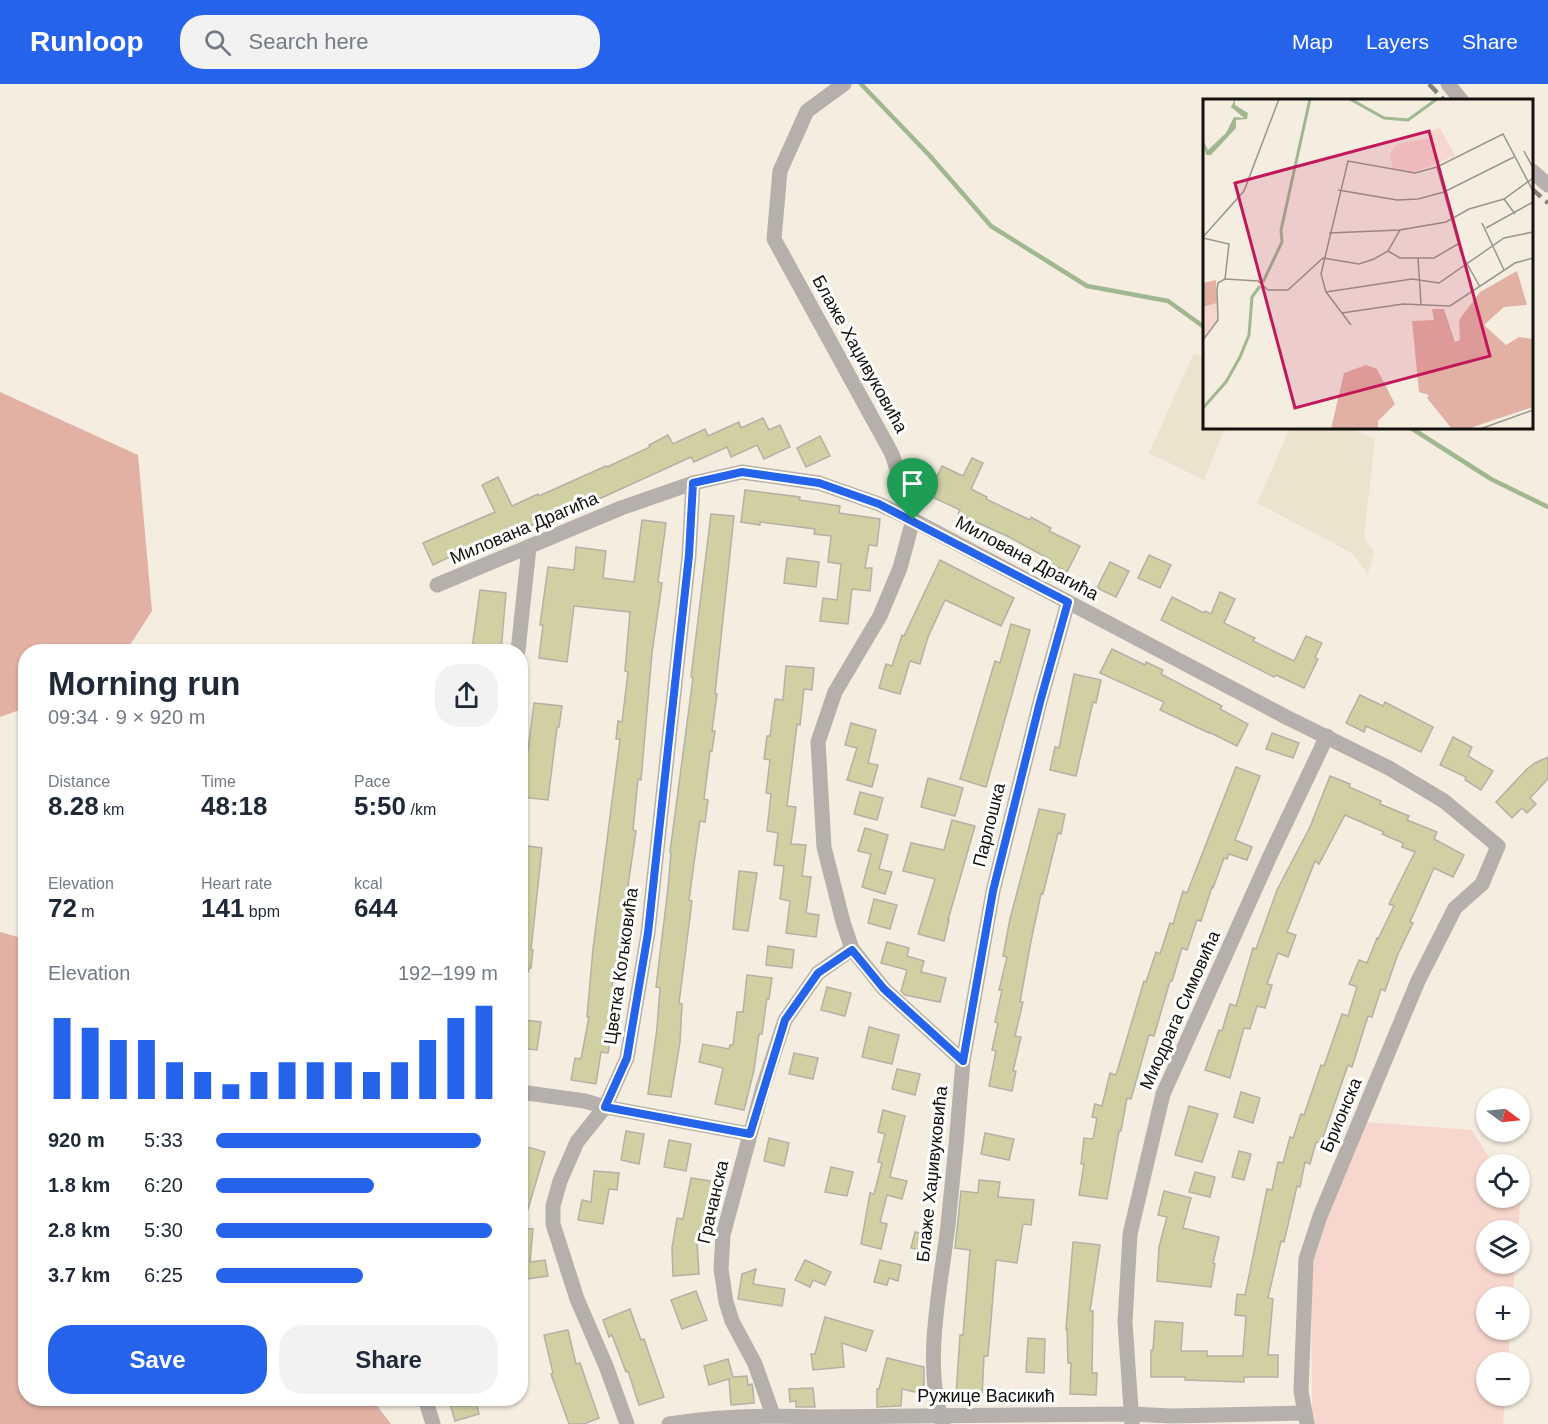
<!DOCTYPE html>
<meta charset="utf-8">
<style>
:root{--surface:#fff;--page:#f2f2f3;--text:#1f2937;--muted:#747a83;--accent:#2563eb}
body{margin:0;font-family:Arial,sans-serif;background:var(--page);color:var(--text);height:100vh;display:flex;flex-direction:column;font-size:22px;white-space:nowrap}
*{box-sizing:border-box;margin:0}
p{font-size:20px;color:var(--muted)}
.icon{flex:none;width:33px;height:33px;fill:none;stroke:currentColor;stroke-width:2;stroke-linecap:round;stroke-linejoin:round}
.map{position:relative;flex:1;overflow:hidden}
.side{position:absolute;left:18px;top:560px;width:510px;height:762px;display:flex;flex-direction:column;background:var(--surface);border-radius:24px;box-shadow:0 2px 4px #0004}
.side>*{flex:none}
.needle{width:39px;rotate:105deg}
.fabs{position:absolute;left:1476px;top:1004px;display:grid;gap:12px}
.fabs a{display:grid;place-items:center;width:54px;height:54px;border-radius:50%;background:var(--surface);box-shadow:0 2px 4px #0004;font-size:30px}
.pin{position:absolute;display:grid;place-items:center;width:51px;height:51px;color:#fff;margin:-62px -26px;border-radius:50% 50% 50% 0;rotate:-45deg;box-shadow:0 0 6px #0007}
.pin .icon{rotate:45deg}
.round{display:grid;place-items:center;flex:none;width:63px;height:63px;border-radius:24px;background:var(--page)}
.headline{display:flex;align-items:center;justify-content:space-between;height:102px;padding:0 30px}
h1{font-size:33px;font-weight:600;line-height:45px}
.stats{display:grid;grid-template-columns:repeat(3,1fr);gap:9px;height:102px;padding:6px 30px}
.stats div{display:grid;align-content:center}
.stats b{font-size:26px;font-weight:600}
.stats small{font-size:16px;font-weight:400}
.stats p{font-size:16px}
.chart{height:168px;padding:12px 30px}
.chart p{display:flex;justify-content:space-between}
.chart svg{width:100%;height:108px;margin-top:6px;stroke:var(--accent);stroke-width:6}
.cta{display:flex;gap:12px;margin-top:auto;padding:12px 30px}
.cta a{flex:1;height:69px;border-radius:24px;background:var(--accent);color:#fff;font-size:24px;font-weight:600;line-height:69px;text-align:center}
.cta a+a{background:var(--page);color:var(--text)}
ul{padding:0 30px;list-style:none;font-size:20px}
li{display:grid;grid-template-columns:96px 72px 1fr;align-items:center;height:45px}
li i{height:15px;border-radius:8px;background:var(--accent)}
header{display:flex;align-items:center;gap:36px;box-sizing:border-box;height:84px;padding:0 30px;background:var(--accent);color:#fff}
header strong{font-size:28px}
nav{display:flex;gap:33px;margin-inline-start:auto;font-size:21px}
.search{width:420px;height:54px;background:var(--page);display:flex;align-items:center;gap:15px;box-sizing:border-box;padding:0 21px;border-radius:24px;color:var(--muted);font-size:22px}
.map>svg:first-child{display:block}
</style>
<header>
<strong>Runloop</strong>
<div class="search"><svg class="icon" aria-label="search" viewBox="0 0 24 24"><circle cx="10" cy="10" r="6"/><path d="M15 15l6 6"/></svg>Search here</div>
<nav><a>Map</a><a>Layers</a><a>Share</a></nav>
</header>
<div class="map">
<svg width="1548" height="1340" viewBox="0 0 1548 1340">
<rect width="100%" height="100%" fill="#f4ede0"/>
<!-- built -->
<g fill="#ede2ce">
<polygon points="1194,269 1204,274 1204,344 1225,344 1204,396 1149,369"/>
<polygon points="1290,344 1351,344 1375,355 1364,454 1374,468 1368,490 1352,469 1257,419"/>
</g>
<!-- green -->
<polygon fill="#f6d6cd" points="1366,1038 1472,1046 1493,1080 1486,1080 1486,1113 1520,1113 1521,1110 1518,1146 1486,1146 1486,1179 1515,1179 1513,1212 1486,1212 1486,1245 1510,1245 1508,1278 1486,1278 1486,1311 1505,1311 1503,1340 1314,1340 1312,1330 1311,1169"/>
<!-- forest -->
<g fill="#e2b1a4">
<polygon points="0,308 138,371 152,527 126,567 26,567 25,624 0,633"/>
<polygon points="0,848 25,855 26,1314 371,1314 391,1340 0,1340"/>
</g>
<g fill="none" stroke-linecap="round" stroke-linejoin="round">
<!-- stream -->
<g stroke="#a1b790" stroke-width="4.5">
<polyline points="861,0 930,72 991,142 1087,202 1168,217 1204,243"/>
<polyline points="1411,344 1491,395 1548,423"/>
</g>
</g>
<!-- building -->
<g fill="#d1d0a3" stroke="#b2b2a5" stroke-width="1.5">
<polygon points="763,334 769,346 780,341 790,363 764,375 757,361 731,373 727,363 694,378 691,373 599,415 597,412 501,455 499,452 464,470 462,467 433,481 423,459 495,428 482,401 498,393 512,422 538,410 539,412 606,382 607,383 650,363 649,361 668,351 673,360 705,345 708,352 739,338 741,344"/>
<polygon points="820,352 830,372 806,383 797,364"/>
<polygon points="972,374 983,379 971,405 987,413 986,415 1030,436 1031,433 1051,444 1049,447 1080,462 1067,488 1049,479 1051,476 1007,452 958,430 960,426 928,411 942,382 963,392"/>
<polygon points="745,406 800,413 799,416 840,422 839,429 880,435 877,462 869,461 865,484 872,484 870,507 852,505 848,540 820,537 823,514 837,516 841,480 828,478 831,452 814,450 815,445 760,438 760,441 741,438"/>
<polygon points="711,430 734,432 715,610 717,610 712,647 715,647 712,667 710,667 704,715 708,716 705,738 700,737 695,772 689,816 692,817 679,919 682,920 680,958 671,1013 648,1010 657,944 660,904 656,903 668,804 671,769 670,768 693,594 691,593"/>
<polygon points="642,436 666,439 658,498 662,499 652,569 641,696 638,695 633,746 636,747 622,843 623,844 618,896 613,896 608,945 612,946 608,969 601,968 596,1000 571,996 575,974 581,975 589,933 587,933 593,865 620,655 616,655 618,637 622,638 628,588 625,587 630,528 574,522 567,578 539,574 543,541 540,541 548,483 574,486 576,463 606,467 603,494 634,498"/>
<polygon points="1149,471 1171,481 1160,504 1138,494"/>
<polygon points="787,474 819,478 816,503 784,499"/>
<polygon points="940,476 1014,514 1001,542 945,516 928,553 920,580 910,577 900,610 879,604 886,580 892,582 902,551 904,552"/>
<polygon points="1110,478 1129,487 1116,513 1097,504"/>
<polygon points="480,506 506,509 501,567 472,565"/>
<polygon points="1220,508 1235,515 1224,539 1255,554 1253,557 1294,577 1306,552 1322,559 1315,573 1318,575 1304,604 1276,591 1274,593 1161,536 1172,513 1204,529 1205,527 1211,530"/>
<polygon points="1011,540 1030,546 986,703 960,695 995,577 1000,579"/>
<polygon points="1112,565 1145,581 1146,578 1163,586 1161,590 1222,622 1220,625 1248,640 1237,662 1209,648 1209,649 1160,626 1164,618 1100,589"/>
<polygon points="786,582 814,584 812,606 804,605 800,641 797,640 787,722 796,723 791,760 806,761 802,792 811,793 806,829 819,831 816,853 786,849 790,817 780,815 784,782 774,781 778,749 767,747 771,710 766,709 770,676 764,675 767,652 770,652 775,615 783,616"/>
<polygon points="1074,590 1101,596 1096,619 1093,618 1076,692 1050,686 1055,663 1059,664"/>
<polygon points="1360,611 1383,622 1385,618 1433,643 1421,668 1366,642 1364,648 1346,639"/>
<polygon points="534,619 562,622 559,643 557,643 548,716 522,713"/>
<polygon points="851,639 876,646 868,679 878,681 872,703 847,696 857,664 845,661"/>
<polygon points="1272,649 1299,659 1293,674 1266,665"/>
<polygon points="1453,653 1472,663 1468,672 1493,687 1481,706 1465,696 1466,693 1440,681"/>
<polygon points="1548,673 1548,695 1530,714 1536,720 1527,729 1522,724 1512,734 1496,718 1527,685 1535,679"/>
<polygon points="1236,683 1260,692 1235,756 1252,763 1247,776 1229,770 1227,775 1224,774 1213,804 1212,803 1201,837 1197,836 1187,866 1182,864 1172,897 1170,897 1154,952 1149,951 1131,1015 1127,1014 1121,1047 1119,1047 1107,1115 1079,1111 1084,1080 1081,1080 1084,1054 1093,1055 1097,1034 1092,1033 1095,1020 1102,1022 1110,989 1116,991 1144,897 1146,898 1156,868 1160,870 1170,839 1173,840 1183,807 1187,809"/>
<polygon points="1330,692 1350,700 1349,703 1381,717 1380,720 1409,732 1407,736 1437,748 1434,755 1464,771 1453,793 1434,784 1410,838 1413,839 1398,870 1385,907 1381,905 1372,933 1368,932 1352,983 1348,981 1321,1059 1316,1058 1310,1080 1305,1078 1300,1103 1297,1102 1284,1158 1281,1157 1268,1214 1273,1215 1268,1271 1278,1271 1278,1293 1244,1293 1244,1298 1185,1296 1185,1293 1151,1293 1151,1266 1153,1266 1155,1237 1183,1239 1181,1267 1207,1267 1207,1272 1243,1272 1246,1232 1235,1231 1237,1210 1245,1211 1267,1105 1272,1106 1278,1078 1283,1079 1290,1053 1293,1054 1301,1030 1304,1031 1321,981 1324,982 1342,930 1348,932 1357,903 1349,900 1359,876 1367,879 1377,854 1378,855 1394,822 1389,820 1415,768 1402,763 1403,759 1382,750 1384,748 1345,731 1319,780 1315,777 1287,848 1296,851 1288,873 1278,869 1267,900 1272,901 1265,924 1257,922 1250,945 1244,944 1230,994 1205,986 1219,946 1222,947 1230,920 1236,922 1253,864 1256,865 1277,806 1310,743"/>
<polygon points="928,694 963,704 955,732 921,723"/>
<polygon points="860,708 883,714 877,736 854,730"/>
<polygon points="1039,725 1065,730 1061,750 1058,749 1043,810 1041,810 1031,857 1020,918 1023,918 1015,952 1021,953 1013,987 1016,987 1012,1007 989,1002 996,967 992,966 998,939 995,938 1002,906 999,906 1007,873 1003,872 1010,835"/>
<polygon points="952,736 975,742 948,836 949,836 944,857 918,850 935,795 903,787 911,759 944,766"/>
<polygon points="865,744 888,751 879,785 892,788 885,810 862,803 871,770 858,767"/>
<polygon points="520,761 542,764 531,866 533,866 531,884 529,884 528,888 520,888"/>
<polygon points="739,787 757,789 748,847 733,845"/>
<polygon points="874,815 897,821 890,845 868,839"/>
<polygon points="887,858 909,864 907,872 924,877 921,888 946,894 940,918 905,911 901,907 907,886 881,879"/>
<polygon points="768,862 794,866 792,884 766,881"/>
<polygon points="747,891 772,894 769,915 767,914 762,950 759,950 754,986 744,1026 715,1020 723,984 699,978 703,960 729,965 730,961 733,961 737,928 743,928"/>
<polygon points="827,903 851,909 845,932 821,926"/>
<polygon points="523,936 541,938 537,966 520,964"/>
<polygon points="869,943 899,951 892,980 862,973"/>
<polygon points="794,969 818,974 813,995 789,990"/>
<polygon points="897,985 920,990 915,1011 892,1005"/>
<polygon points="1241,1008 1260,1014 1253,1039 1234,1033"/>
<polygon points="1189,1022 1218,1030 1202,1078 1175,1071"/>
<polygon points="883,1026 905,1032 890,1093 907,1097 902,1115 887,1111 880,1138 887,1140 881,1165 861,1160 870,1109 874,1110 882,1079 878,1078 885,1050 878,1048"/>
<polygon points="626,1047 644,1050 639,1080 621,1076"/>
<polygon points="985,1049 1014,1055 1009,1076 981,1070"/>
<polygon points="769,1054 789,1059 784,1082 764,1077"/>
<polygon points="669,1056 691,1060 686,1087 664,1083"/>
<polygon points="520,1061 545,1068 524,1138 520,1137"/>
<polygon points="1239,1067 1251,1070 1244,1096 1232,1093"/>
<polygon points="831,1083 853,1088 847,1112 825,1108"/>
<polygon points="594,1087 619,1089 617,1106 609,1105 603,1140 578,1136 582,1116 591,1118"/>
<polygon points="1195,1088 1215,1093 1210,1113 1189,1108"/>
<polygon points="691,1094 717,1098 713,1122 709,1121 702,1158 697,1157 699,1190 673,1192 672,1164 677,1134 683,1135"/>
<polygon points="979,1096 1000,1098 998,1113 1034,1116 1031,1141 1023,1140 1017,1179 996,1176 988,1272 984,1272 982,1313 956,1312 960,1251 963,1251 970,1166 955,1164 961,1107 978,1109"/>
<polygon points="1164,1107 1191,1114 1183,1144 1219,1153 1213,1179 1215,1180 1211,1203 1157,1197 1159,1163 1167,1133 1158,1131"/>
<polygon points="520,1144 533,1145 530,1178 545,1176 548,1192 520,1196"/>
<polygon points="915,1148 932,1152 928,1168 911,1164"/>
<polygon points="1073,1158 1100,1161 1090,1227 1093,1227 1092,1289 1097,1289 1096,1311 1070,1310 1071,1279 1068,1279 1067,1245 1066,1245"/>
<polygon points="805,1176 831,1188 825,1201 813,1196 810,1203 795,1196"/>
<polygon points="880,1176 901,1181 898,1197 889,1194 887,1201 874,1198"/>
<polygon points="756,1185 753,1200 785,1205 782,1222 738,1215 742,1190"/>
<polygon points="696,1207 707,1236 682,1245 671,1216"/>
<polygon points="630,1225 641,1256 644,1255 664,1313 639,1321 628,1287 626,1288 612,1251 609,1253 603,1236"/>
<polygon points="825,1233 873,1247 866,1267 842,1259 844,1283 813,1286 811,1270 815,1270"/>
<polygon points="568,1246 576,1280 580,1279 599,1334 584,1340 569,1340 551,1290 553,1289 544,1251"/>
<polygon points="1028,1254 1045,1255 1044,1289 1026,1288"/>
<polygon points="887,1274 924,1283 924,1310 902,1305 901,1322 877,1323 877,1305 879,1305"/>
<polygon points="728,1275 733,1293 747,1292 748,1301 752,1300 753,1305 754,1319 731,1321 729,1295 709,1301 704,1282"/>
<polygon points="813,1304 815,1323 796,1323 796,1317 790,1318 789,1305"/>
<polygon points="457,1314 475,1314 479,1330 455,1337 449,1316"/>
</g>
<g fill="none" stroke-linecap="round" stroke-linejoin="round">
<!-- minor -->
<g stroke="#b6b0ac" stroke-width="15">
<path d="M844,0L807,27L780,87L774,155L892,370L913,436L900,484L880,532L835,608L818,658L824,763L843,838L852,865L884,905L963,977C959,1031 954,1086 948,1141C941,1201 922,1282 943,1340"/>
<polyline points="1448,0 1461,16"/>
<polyline points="1532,87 1548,101"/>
<polyline points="437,501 621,424 693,399 742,388 819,399 879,420 913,436 1286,633 1389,684 1444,717 1498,762 1482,800 1455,824 1418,897 1320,1132 1306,1175 1301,1307 1307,1340"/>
<polyline points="518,567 529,463"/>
<polyline points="963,977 993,807 1040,618 1068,518"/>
<polyline points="520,1008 585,1017 605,1023 750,1050"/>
<polyline points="425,1314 433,1340"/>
<polyline points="773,1331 755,1280 732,1237 726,1218 721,1185 723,1151 763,1003 785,936 818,889 852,865"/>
<polyline points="627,1340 606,1282 577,1215 553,1140 553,1122 560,1097 577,1058 605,1023 627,974 648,849 689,471 693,399"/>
<path d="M669,1340C719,1332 768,1331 818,1333L1130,1330L1172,1332L1304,1329"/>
<polyline points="1132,1340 1125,1238 1130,1150 1163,1010 1270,772 1327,652"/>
</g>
<!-- rail -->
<g stroke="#87827a" stroke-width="4.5" stroke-dasharray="12 6" stroke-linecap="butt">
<polyline points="1429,0 1444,16"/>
<polyline points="1532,105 1548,119"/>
</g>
</g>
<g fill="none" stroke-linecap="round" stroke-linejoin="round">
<defs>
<polygon id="route" points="742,388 819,399 879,420 1068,518 1040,618 993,807 963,977 884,905 852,866 818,889 785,936 750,1050 605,1023 627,974 648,849 689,471 693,399"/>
</defs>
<!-- route casing -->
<use href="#route" stroke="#fff" stroke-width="12"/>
<!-- route -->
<use href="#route" stroke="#2563eb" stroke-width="8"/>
</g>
<g text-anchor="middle" stroke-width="6" stroke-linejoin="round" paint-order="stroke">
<!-- street labels -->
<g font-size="18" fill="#13110d" stroke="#fff">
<text transform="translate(860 270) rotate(61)" y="6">Блаже Хаџивуковића</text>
<text transform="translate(524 444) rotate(-23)" y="6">Милована Драгића</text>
<text transform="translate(1027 474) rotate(28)" y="6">Милована Драгића</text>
<text transform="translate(989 741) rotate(-76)" y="6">Парлошка</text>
<text transform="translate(621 882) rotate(-82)" y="6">Цветка Кољковића</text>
<text transform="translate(1180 926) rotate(-66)" y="6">Миодрага Симовића</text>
<text transform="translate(1341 1031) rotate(-67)" y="6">Брионска</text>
<text transform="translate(932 1090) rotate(-84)" y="6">Блаже Хаџивуковића</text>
<text transform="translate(713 1118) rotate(-77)" y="6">Грачанска</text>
<text x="986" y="1318">Ружице Васикић</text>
</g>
</g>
<!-- overview -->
<g transform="translate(1203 15)">
<rect width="330" height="330" fill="#f4ede0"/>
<path d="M237,29L252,57L211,73L190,70L187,55L194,45L228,39V32ZM14,204L15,221L0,240V208Z" fill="#f6d6cd"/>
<path d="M314,172L324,206L301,208L281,226L303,246L316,238L330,240V308L264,330H249L224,299L226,296L216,293L209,222L231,221L229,210H241L252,243L257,241L256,221L277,193ZM13,181L14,204L0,208V184ZM163,266L174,270L192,305L175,322V330H128L141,274Z" fill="#e2b1a4"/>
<path d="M32,0V6L45,14L44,20L33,21V29L8,56H3L0,41L5,51L23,34L31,18L41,19L28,8Z" fill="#a1b790"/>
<path fill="none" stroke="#a1b790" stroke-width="3" d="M147,0L181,19L205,21L234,0M60,183L79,143L78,131L107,0M0,309L23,283L37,258L46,236L49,198L57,187"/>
<path fill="none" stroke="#9a958c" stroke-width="1.5" d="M321,52L330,69M234,68L258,154L277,188M135,91L194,101L215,100L241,93L311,58M301,100L312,115M279,124L301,171M283,129L330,103M126,134L197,131M0,138L41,92L76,0M0,139L26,145L22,180M185,152L197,159H231L255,145M215,159L218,205M22,180L55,182L65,191H85L120,159L156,165L171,160L185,152L197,131L243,123L266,110L301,100L330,79M123,193L209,180L236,184L301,139L330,133M139,214L200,205L247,207L312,164L330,159M148,226L123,193L118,175L145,62L212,74L234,68L300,35L330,92M0,241L15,221L14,191L15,184L22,180M277,330L330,311"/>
<path fill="#c2185b" fill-opacity="0.15" stroke="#c2185b" stroke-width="3" d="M226,32L287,257L92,309L32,84Z"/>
<rect width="330" height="330" fill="none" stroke="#13110d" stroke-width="3"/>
</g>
</svg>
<div class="fabs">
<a><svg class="needle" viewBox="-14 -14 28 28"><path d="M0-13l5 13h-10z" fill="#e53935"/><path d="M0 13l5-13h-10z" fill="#747a83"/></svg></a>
<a><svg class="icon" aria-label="locate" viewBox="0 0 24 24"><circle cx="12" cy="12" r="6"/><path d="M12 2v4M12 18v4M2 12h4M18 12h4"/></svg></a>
<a><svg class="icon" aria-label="layers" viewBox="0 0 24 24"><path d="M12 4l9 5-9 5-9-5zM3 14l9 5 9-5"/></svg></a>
<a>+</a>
<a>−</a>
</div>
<div class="pin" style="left:913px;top:436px;background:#1e9e55"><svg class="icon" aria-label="arrive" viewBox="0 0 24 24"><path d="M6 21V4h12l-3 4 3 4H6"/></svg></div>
<section class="side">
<div class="headline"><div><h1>Morning run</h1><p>09:34 · 9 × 920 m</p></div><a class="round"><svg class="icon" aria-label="share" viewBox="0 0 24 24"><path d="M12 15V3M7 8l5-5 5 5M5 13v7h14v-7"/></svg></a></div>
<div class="stats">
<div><p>Distance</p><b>8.28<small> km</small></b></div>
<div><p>Time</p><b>48:18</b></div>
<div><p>Pace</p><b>5:50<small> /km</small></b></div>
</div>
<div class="stats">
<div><p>Elevation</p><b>72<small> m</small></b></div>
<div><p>Heart rate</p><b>141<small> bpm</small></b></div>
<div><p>kcal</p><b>644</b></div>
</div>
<div class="chart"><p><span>Elevation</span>192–199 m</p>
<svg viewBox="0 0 160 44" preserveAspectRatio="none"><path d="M5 44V11M15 44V15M25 44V20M35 44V20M45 44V29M55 44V33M65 44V38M75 44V33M85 44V29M95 44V29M105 44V29M115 44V33M125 44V29M135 44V20M145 44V11M155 44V6"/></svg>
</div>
<ul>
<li><b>920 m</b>5:33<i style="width:94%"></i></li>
<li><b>1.8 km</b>6:20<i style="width:56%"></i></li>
<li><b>2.8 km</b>5:30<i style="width:98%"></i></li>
<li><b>3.7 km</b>6:25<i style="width:52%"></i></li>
</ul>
<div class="cta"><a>Save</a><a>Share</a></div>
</section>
</div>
